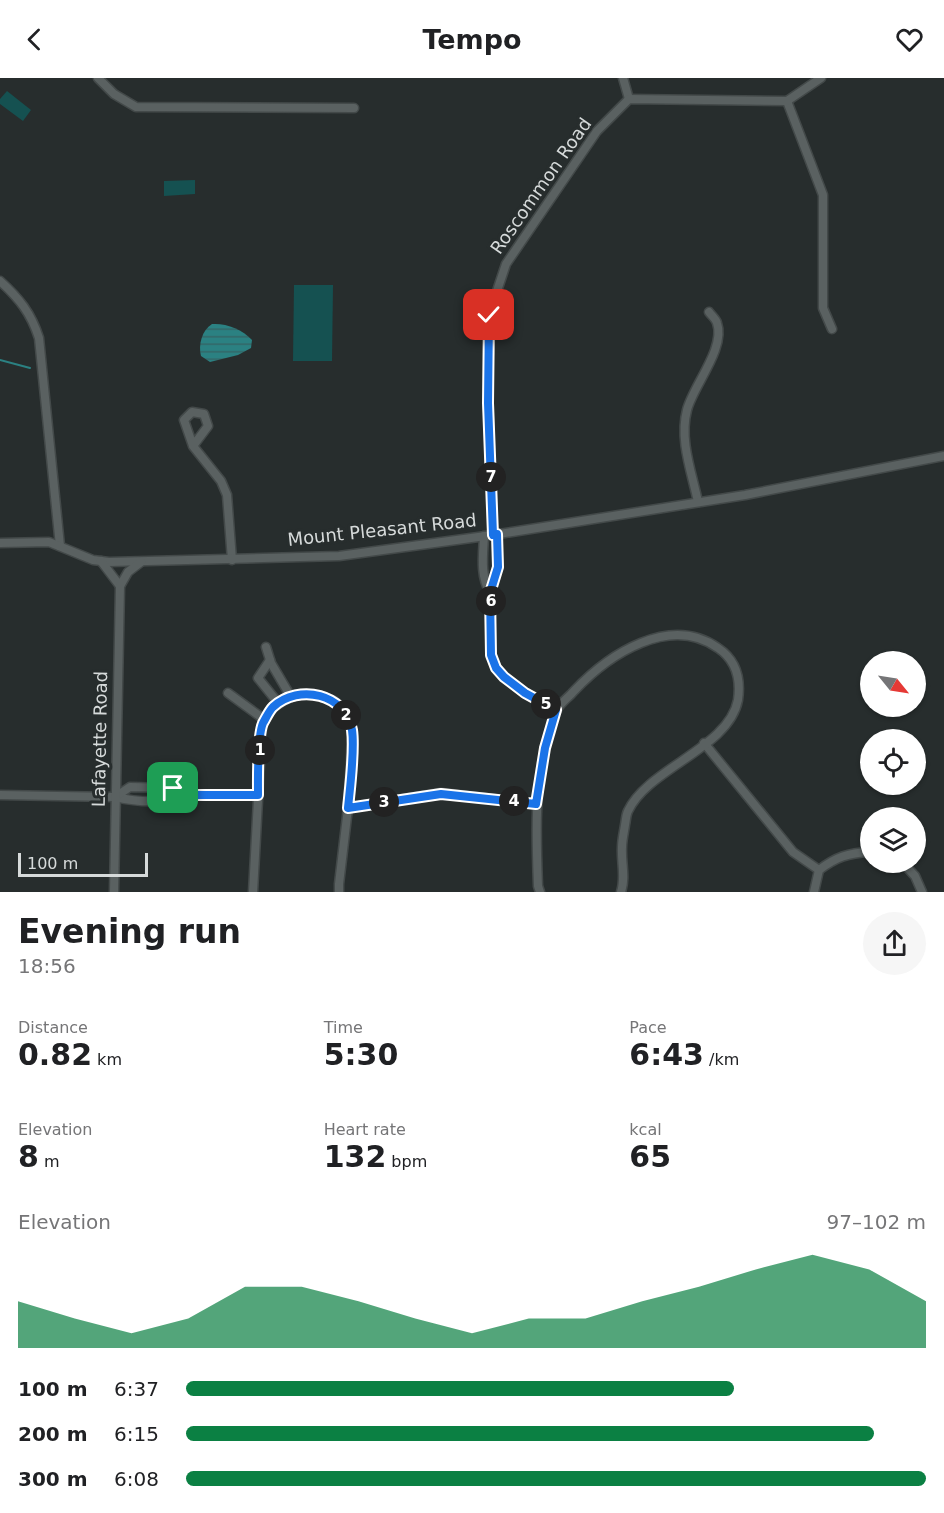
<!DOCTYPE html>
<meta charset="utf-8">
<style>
:root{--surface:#fff;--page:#f6f6f6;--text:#202124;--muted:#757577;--accent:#0b8043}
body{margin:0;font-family:"DejaVu Sans",sans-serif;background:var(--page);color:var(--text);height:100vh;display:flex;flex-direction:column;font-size:22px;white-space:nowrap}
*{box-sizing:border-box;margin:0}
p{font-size:20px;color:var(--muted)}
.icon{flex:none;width:33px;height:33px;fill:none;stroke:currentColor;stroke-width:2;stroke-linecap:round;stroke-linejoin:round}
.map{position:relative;height:814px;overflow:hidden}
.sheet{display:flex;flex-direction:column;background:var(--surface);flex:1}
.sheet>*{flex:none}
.needle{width:39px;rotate:120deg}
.tools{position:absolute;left:860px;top:573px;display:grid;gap:12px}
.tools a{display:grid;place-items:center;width:66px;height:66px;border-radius:50%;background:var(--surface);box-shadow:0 2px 4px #0004;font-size:30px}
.scale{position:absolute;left:18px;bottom:15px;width:130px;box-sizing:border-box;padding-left:6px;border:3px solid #d6dada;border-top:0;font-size:16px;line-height:21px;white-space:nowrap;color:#d6dada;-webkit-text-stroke:4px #272d2d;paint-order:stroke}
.pin{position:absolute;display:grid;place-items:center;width:51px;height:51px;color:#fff;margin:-26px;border-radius:12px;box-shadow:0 3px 9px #0006}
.km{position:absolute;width:30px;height:30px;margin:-15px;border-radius:50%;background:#222;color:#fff;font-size:16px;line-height:30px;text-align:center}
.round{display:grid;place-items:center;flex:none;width:63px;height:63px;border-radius:32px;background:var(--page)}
.head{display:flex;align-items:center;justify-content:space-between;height:102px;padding:0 18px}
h1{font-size:33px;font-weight:800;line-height:45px}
.stats{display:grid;grid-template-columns:repeat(3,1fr);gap:9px;height:102px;padding:6px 18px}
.stats div{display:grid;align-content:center}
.stats b{font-size:30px;font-weight:800}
.stats small{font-size:16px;font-weight:400}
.stats p{font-size:16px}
.chart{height:168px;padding:12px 18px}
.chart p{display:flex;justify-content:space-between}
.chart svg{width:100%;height:108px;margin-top:6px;fill:var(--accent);opacity:.7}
ul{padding:0 18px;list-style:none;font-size:20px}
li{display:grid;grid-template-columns:96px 72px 1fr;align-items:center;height:45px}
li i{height:15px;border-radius:8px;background:var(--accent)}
header{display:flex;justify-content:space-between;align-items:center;height:78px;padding:0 18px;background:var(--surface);font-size:27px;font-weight:800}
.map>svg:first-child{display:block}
</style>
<header><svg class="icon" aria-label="back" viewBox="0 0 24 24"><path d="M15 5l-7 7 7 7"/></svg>Tempo<svg class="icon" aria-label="heart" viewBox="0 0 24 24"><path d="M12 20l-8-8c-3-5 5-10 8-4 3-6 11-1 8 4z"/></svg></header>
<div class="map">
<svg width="944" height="814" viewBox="0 0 944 814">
<defs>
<pattern id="water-rules" width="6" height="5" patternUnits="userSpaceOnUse" patternTransform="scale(1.5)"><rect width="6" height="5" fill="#2b8182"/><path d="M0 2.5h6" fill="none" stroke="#336768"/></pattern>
</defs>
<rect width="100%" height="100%" fill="#272d2d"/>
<!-- park -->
<g fill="#155151">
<polygon points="7,13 31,32 23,43 0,26 0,21"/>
<polygon points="195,102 195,116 164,118 164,103"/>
<polygon points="294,207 333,207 332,283 293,283"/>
</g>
<!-- water -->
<path fill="url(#water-rules)" d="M212,246C226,245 242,251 252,262L251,270L238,277L210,284L201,278C198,267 202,252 212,246Z"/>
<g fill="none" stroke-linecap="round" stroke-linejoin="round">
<!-- stream -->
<polyline stroke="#2b8182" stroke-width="2" points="0,282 30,290"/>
<defs>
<g id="minor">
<polyline points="98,0 114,16 136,29 354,30"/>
<polyline points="623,0 629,21"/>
<polyline points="787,23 823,117 823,230 832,251"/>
<path d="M0,203C19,220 31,235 39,260L60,468"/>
<polyline points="193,368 208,348 204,336 192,334 184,342 193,368 221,403 227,417 232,482"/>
<path d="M698,424C692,395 679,362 687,332C693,308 726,270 717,245C716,241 711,237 709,234"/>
<polyline points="497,456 498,489 490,515 491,577 496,590 504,599 525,615 557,632"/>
<polyline points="493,457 488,325 489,237 506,186 597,53 629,21 787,23 821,0"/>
<path d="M484,458C483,478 480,497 490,515"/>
<polyline points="0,465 49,464 93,482 109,484 339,478 493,457 745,417 944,378"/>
<polyline points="101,483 120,508"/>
<polyline points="266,569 271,585 291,619"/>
<polyline points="270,582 258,600 279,626"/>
<polyline points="228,615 265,642"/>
<polyline points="704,665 793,774 819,792"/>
<path d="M0,717L115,719C141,725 167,725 191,717"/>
<polyline points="115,719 130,709 173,710 191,717 258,717"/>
<polyline points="348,730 441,715 536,726"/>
<polyline points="902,784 915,798 922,814"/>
<polyline points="114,814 120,508 128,494 141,484"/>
<polyline points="253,814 262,648 272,629 291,619 304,616 318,617 334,623 344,633 352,652 351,683 348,730 339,806 339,814"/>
<path d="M540,814L538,808C536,756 534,705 549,655C552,648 553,639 556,633C560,625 569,619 574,613C609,576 670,536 718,570C736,582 741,601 738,622C729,670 648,690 628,733C626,737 626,742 625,747C624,754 622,762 622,769C621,785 626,799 621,814"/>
<path d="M814,814L819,792C836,779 848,775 870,774"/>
</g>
</defs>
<!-- minor casing -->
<use href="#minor" stroke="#434949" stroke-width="11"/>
<!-- minor -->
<use href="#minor" stroke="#5a6161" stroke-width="8"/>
</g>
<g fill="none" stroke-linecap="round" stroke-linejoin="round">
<defs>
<path id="route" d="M173,710L191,717H258C258,700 257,659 263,645C266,640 269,633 273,629C299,605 346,616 352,652C355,672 350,709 348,730L441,716L536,726L545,670L556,632L525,615L504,599L496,590L491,577L490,515L498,489L497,456L493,457L488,325L489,237"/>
</defs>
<!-- route casing -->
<use href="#route" stroke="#fff" stroke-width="12"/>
<!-- route -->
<use href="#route" stroke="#1a73e8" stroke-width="8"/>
</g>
<g text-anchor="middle" stroke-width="6" stroke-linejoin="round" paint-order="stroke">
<!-- street labels -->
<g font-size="18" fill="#d6dada" stroke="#272d2d">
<text transform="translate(541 108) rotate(-55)" y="6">Roscommon Road</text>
<text transform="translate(382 452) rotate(-6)" y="6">Mount Pleasant Road</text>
<text transform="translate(100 661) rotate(-89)" y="6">Lafayette Road</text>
</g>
</g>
</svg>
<div class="tools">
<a><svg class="needle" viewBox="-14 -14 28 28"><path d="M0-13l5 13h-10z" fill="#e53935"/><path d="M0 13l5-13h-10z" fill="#757577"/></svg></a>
<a><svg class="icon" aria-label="locate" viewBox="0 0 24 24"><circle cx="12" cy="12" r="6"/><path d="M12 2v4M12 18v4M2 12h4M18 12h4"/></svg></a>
<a><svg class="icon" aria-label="layers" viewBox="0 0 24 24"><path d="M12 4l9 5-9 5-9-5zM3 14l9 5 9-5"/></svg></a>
</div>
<div class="scale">100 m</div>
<div class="pin" style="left:173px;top:710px;background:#1e9e55"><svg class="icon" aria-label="arrive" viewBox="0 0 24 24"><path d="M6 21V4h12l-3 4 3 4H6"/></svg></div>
<div class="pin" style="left:489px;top:237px;background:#d93025"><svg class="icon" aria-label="check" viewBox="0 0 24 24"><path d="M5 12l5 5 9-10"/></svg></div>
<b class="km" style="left:260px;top:672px">1</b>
<b class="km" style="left:346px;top:637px">2</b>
<b class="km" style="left:384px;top:724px">3</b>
<b class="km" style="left:514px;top:723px">4</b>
<b class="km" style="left:546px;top:626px">5</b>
<b class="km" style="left:491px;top:523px">6</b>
<b class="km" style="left:491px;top:399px">7</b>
</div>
<section class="sheet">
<div class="head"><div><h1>Evening run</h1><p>18:56</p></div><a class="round"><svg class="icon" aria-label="share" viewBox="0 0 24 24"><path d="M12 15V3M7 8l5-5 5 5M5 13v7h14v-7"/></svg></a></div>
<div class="stats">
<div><p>Distance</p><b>0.82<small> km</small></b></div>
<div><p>Time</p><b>5:30</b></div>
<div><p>Pace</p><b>6:43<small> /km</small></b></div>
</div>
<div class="stats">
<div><p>Elevation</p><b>8<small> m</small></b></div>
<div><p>Heart rate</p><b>132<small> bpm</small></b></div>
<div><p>kcal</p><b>65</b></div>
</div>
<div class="chart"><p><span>Elevation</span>97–102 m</p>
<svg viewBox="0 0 160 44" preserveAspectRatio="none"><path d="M0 44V25L10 32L20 38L30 32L40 19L50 19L60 25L70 32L80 38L90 32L100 32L110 25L120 19L130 12L140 6L150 12L160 25V44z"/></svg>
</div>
<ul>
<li><b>100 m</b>6:37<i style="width:74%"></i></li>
<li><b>200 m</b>6:15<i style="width:93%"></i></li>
<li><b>300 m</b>6:08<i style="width:100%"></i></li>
</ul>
</section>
